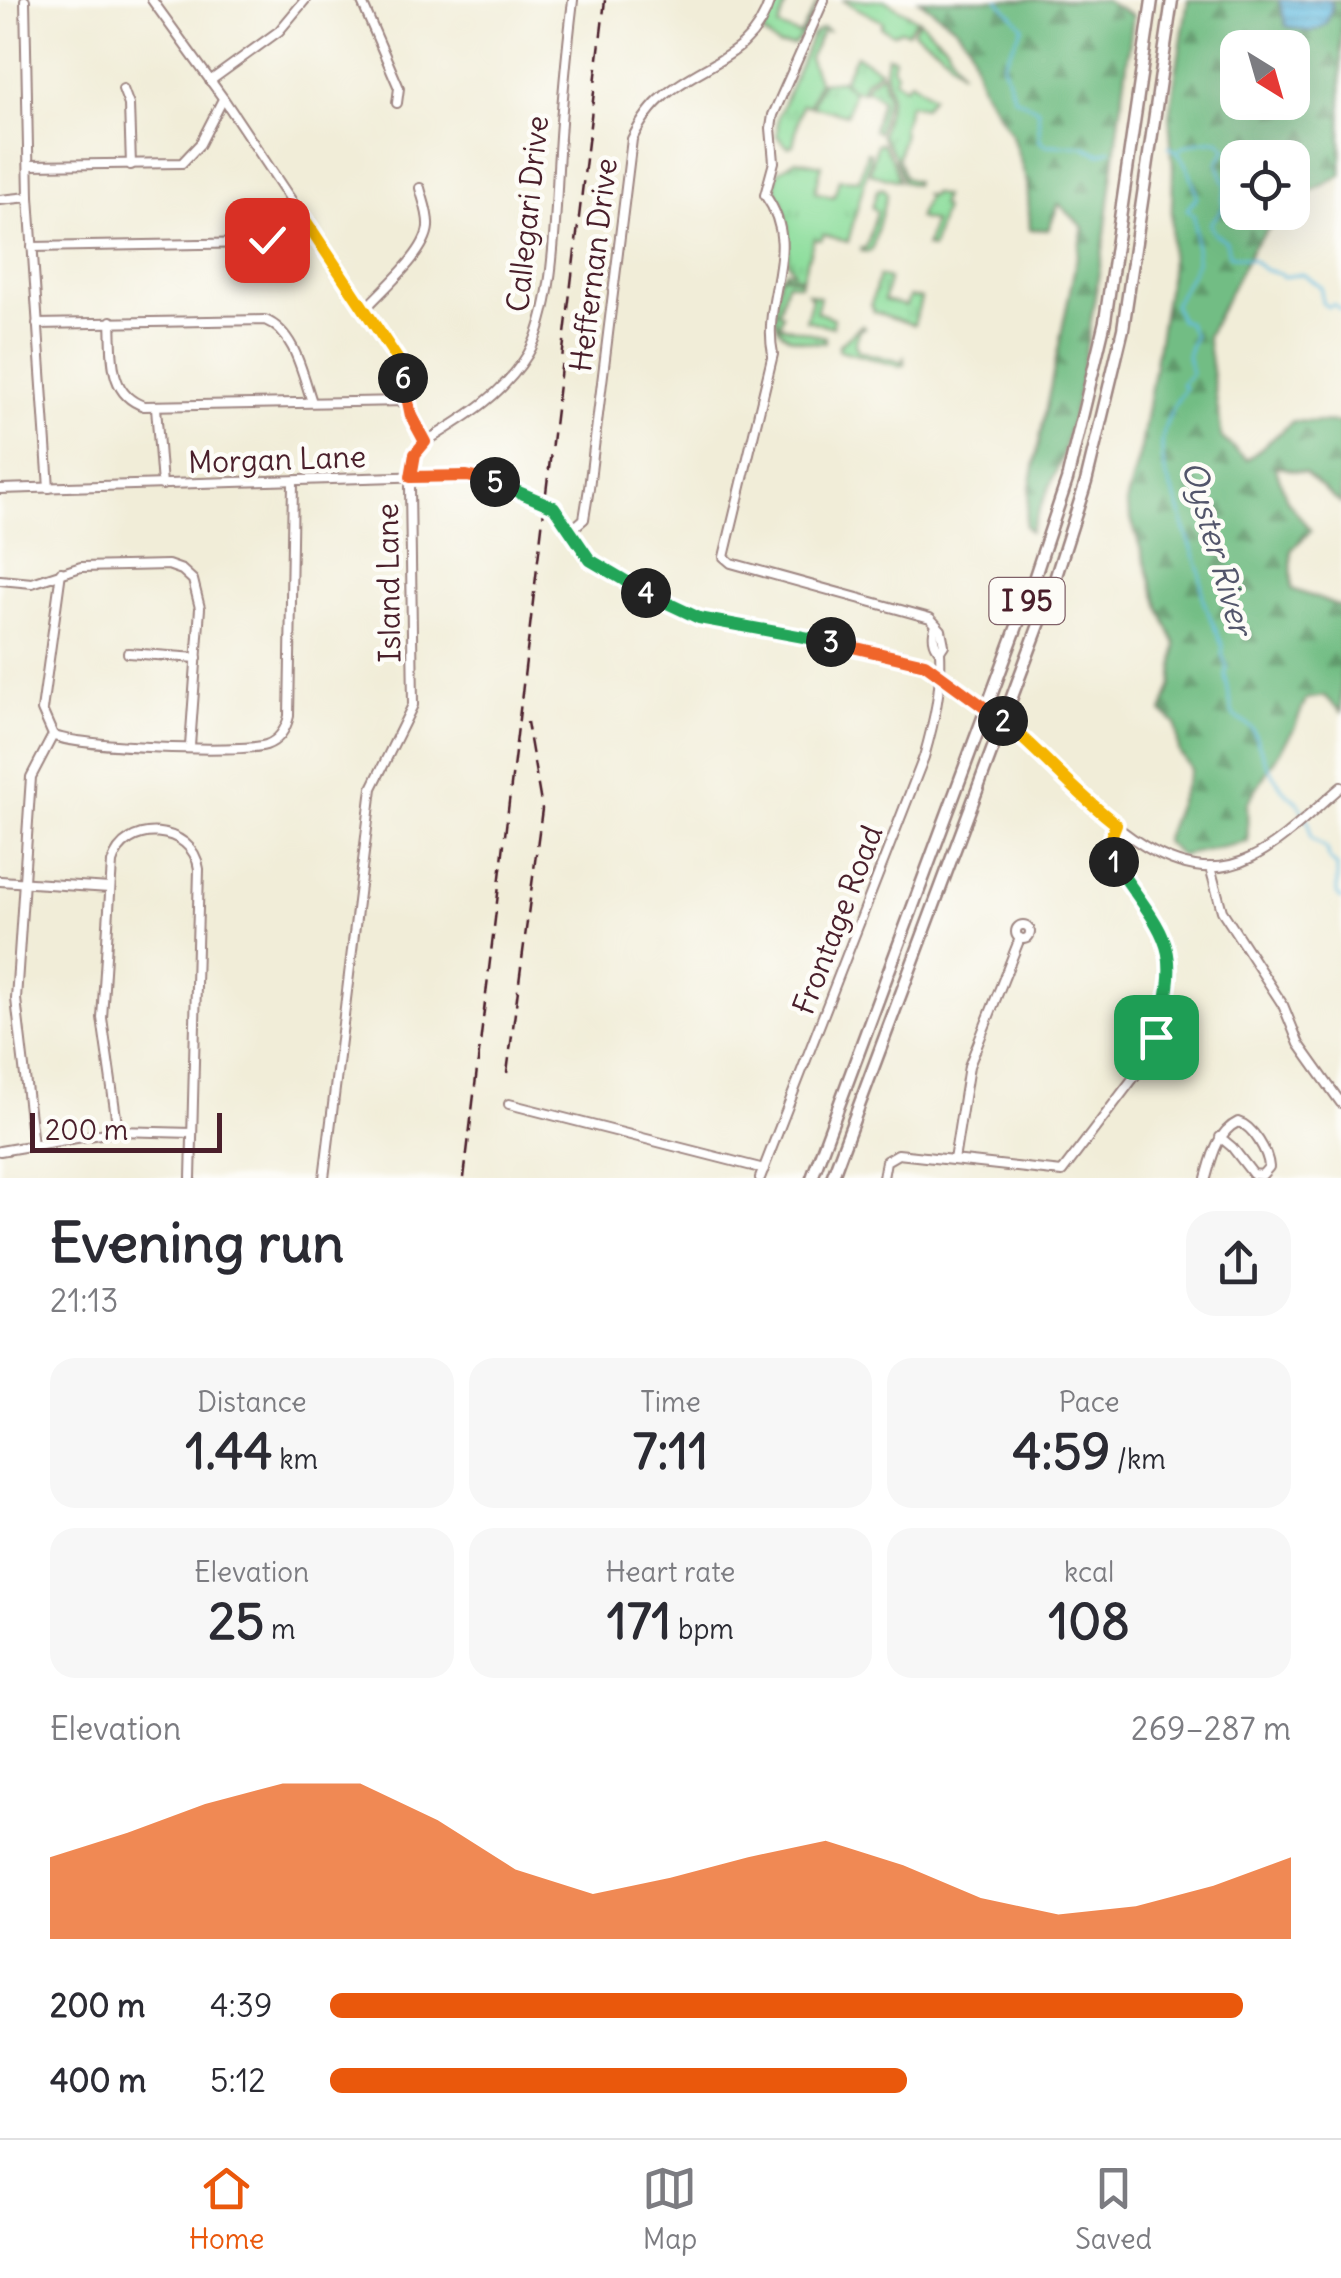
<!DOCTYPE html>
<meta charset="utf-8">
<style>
:root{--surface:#fff;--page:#f7f7f7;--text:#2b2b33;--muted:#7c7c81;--line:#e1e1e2;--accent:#ea580c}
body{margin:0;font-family:Delius,sans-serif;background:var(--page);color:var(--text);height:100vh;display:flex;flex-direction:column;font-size:38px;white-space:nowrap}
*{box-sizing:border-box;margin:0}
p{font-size:32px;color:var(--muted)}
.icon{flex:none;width:55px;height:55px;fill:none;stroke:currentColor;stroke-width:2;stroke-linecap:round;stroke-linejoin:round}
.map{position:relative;height:1178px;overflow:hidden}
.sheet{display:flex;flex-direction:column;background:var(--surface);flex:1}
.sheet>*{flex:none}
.needle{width:65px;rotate:143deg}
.fabs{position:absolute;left:1220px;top:30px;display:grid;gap:20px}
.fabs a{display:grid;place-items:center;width:90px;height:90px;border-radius:20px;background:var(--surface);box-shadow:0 10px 40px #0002;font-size:50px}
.scale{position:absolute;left:30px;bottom:25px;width:192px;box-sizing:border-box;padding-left:10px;border:5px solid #4a1f2b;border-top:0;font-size:28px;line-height:35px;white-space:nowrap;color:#4a1f2b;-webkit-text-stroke:8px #fdfcf7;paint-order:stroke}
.pin{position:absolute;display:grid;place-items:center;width:85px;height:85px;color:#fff;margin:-42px;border-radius:20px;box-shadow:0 5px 15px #0006}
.km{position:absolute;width:50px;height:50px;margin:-25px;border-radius:50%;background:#222;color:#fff;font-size:28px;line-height:50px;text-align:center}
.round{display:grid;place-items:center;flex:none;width:105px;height:105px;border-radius:30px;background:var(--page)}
.overview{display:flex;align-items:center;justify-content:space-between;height:170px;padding:0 50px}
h1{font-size:55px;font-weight:700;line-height:75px}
.figures{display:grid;grid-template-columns:repeat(3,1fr);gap:15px;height:170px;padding:10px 50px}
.figures div{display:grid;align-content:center;border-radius:25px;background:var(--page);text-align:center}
.figures b{font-size:50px;font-weight:700}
.figures small{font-size:28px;font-weight:400}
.figures p{font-size:28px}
.chart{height:280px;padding:20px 50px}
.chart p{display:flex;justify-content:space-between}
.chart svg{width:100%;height:180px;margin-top:10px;fill:var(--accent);opacity:.7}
ul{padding:0 50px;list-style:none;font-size:32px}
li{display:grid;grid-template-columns:160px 120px 1fr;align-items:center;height:75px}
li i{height:25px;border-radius:12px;background:var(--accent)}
.tabs{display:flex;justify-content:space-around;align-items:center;height:140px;border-top:2px solid var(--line);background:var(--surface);font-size:28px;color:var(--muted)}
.tabs a{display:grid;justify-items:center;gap:5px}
.tabs .current{color:var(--accent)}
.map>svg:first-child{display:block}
</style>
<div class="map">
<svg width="1341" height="1178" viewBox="0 0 1341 1178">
<defs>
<pattern id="grass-tufts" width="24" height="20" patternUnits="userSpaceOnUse" patternTransform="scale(2.5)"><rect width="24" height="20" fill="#8ede9d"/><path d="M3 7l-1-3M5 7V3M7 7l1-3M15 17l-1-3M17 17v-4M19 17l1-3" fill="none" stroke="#7cbe87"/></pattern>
<pattern id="forest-firs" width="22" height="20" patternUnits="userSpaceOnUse" patternTransform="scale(2.5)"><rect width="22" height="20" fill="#72bd84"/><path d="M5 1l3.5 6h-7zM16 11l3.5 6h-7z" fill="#60996c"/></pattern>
<pattern id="water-rules" width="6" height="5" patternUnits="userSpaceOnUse" patternTransform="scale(2.5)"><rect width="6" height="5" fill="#65bde2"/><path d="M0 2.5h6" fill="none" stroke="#5599b7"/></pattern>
</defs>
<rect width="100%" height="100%" fill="#fdfcf7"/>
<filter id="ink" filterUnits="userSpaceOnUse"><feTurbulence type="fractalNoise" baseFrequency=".01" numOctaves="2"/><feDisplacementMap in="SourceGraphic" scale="20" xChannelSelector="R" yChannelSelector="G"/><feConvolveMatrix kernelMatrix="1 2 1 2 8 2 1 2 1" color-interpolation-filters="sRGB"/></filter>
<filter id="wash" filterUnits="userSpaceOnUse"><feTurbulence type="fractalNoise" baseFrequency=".0048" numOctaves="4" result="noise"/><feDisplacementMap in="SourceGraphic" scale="40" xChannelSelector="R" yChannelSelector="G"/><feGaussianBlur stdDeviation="2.25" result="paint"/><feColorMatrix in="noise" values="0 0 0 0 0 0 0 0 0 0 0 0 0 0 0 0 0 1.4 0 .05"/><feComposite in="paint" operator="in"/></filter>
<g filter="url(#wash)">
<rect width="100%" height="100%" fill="#f1edd8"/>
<!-- grass -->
<g fill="url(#grass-tufts)" stroke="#6c7e64" stroke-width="2.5">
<polygon points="776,0 787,0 779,27 800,35 819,0 803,35 794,45 779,46 763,34"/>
<polygon points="842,0 884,0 917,19 907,33 901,30 893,34 881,27 883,22"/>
<polygon points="919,20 947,46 962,73 939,49 913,31"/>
<polygon points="823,28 828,31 822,32 809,58 819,82 809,106 802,104 793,145 788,147 777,136 778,117 813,34"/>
<polygon points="856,55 880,70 865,81 861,92 849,88 843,80"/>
<polygon points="887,56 894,58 892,67 897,73 894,79 905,87 910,81 932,96 924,107 909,104 902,130 904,132 898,158 905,178 915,181 914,185 903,182 894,155 881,135 890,97 885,70"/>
<polygon points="882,73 887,96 878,132 873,130 881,99 869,90 864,91 868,83"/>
<polygon points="841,80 853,92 847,115 812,106 821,82"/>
<polygon points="882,143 893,161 899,181 870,173 877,144"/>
<polygon points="867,152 870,153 870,161 848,242 824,235 821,240 814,239 802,278 784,274 786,270 794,272 788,262 788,226 782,199 777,196 775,183 778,172 796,160 822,165 815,192 834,197 839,179 859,180"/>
<polygon points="883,188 887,194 872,249 868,252 861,251 861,248 866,248 877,211 872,208 877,190"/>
<polygon points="932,193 943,196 940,206 944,208 932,248 926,247 933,222 918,218 927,197 925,195 931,196"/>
<path d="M781,275L801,280L800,285L787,282L779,312L783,314L780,325L825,337V342C814,344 804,341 793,338C765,330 778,297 781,275Z"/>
<polygon points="879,276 889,279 884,300 906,306 909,297 921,298 914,325 874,312 871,304"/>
<polygon points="808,293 820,297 816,312 833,318 833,327 806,320 812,298"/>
<polygon points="862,325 864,328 860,329 855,344 858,351 901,362 904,358 904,365 898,366 839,350 839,345"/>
</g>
<!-- forest -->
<g fill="url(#forest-firs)" stroke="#5e6e58" stroke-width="2.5" fill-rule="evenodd">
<polygon points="919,0 1104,0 1133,16 1103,249 1079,391 1061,460 1030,532 1025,526 1030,487 1083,227 1059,204 1048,230 1030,229 1027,182 1012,136 982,87 969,44 956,27"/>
<path d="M1188,0H1341V176L1293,201L1292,158H1238V212L1282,213L1253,247L1207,336L1222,438L1247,460L1293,421L1341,423V504L1305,473L1275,466L1287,500L1311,531L1291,550L1292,589L1341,607V712L1325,696L1306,699L1294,729L1247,803L1248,842L1180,856L1164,841L1191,769L1179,752L1176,724L1162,712L1172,684L1176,645L1159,607L1126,503L1141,448L1170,273L1173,168L1169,116ZM1238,48H1292V102H1238Z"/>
</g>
<!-- water -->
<polygon fill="url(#water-rules)" stroke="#586e86" stroke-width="2.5" points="1279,0 1329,0 1333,4 1327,23 1318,29 1309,32 1286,26"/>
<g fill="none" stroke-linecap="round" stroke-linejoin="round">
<!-- stream -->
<g stroke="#65bde2" stroke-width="2.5">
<polyline points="998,0 1023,26 1003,64 1014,97 1038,109 1040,141 1045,145 1082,146 1100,154 1111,150"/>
<path d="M1169,147C1184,152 1194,182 1197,197L1187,209L1194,215L1197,262L1174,305L1180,320L1187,322L1194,336L1187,356L1192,373L1182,384L1185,388C1163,421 1154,447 1170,486C1175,498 1183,512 1183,524L1200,570L1203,600L1223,647L1222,654L1227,667L1225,675L1233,715L1252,728L1266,763L1284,791L1298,803L1309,823L1311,838L1326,848L1330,860L1337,866V894L1341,899"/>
<path d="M1178,150C1191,143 1204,140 1219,141L1226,149L1217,163L1226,186L1222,203L1224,207L1210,224L1214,233L1226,241L1229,255L1253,260L1263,269L1281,274L1282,277L1303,274L1321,287L1322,303L1328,307L1333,304L1341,310"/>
</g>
</g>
</g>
<g filter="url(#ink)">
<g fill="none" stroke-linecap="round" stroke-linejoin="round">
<defs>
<g id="minor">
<polyline points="25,0 29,197 49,488"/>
<polyline points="152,0 223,98 398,360 406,401 425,442 415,455 410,487 413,705 372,788 324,1178"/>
<polyline points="361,0 399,88 397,103"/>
<polyline points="210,81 279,31 305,0"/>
<polyline points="123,89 129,105 131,165"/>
<polyline points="29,165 182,163 200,144 223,99"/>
<polyline points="0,200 29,197"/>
<polyline points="32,247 257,243 273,237 303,217"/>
<path d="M365,309C383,289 426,253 428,227C429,214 423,200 420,188"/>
<path d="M111,321C113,354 107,394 144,406L406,401"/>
<path d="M37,324L265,320C295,332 302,373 312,402"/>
<polyline points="156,407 162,485"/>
<path d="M425,442C466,417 503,395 528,354C556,306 555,208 559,152C562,101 567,50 573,0"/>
<polyline points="0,489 429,476 491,481 554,507 590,560 690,615 900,655 925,664 969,693"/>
<path d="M570,531L584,519L589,488L632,139C640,123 649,108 664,96C705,61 752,59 770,0"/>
<polyline points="0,580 32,583 81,567 168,565 182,570 193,580 200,608 190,746"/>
<path d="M936,626C932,634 933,644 940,651"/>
<polyline points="128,653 197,658"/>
<path d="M53,735C73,747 242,753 266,745C280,740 286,729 289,716L293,483"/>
<path d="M1021,736C1076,786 1163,901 1250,858C1284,842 1312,811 1341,787"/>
<polyline points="1210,867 1222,911 1283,1005 1299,1044 1341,1103"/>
<polyline points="0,881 110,888"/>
<circle cx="1023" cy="932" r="7"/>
<polyline points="509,1104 764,1169"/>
<path d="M118,1131L102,1018L112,863C124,819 193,824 199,869L191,1178"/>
<polyline points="33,1145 16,999 31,777 53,735 42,710 61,572"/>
<polyline points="0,1151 118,1131 192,1133"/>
<polyline points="954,1160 969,1066 1020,938"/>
<path d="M760,1178L924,757C934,722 942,688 940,651L944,645L941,630L930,618L731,563L724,557L773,354C761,297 804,249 765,195L774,162L771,128L773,115L824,0"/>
<polyline points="883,1178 886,1161 898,1154 1062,1172 1144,1064 1161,1020 1171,972 1171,956 1164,935 1110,856 1109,842 1116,824"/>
<path d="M1206,1178C1212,1157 1217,1132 1238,1122C1253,1126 1268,1152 1269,1167L1262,1175L1253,1174L1232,1147L1220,1137"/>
</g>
<g id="highway">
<polyline points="812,1178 1030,591 1067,480 1105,321 1152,0"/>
<polyline points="832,1178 1049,598 1086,482 1123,329 1172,0"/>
</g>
</defs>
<!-- minor casing -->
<use href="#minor" stroke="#9e8682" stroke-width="12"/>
<!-- highway casing -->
<use href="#highway" stroke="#9e8682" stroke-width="15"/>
<!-- minor -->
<use href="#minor" stroke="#fff" stroke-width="8"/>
<!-- highway -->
<use href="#highway" stroke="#fff" stroke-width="10"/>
<!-- rail -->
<g stroke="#4a1f2b" stroke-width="2.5" stroke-dasharray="15 8" stroke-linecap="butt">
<polyline points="507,1073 542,809 527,722"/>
<polyline points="464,1178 605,0"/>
</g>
<defs>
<polyline id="minor-bridge" points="969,693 1021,736"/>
</defs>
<!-- minor-bridge casing -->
<use href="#minor-bridge" stroke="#9e8682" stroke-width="12" stroke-linecap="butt"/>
<!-- minor-bridge -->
<use href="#minor-bridge" stroke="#fff" stroke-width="8"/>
</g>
</g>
<g fill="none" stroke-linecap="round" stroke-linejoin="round" filter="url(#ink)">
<defs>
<path id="split-1" d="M1114,862C1165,938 1185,943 1156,1037"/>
<path id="split-2" d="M1003,721C1043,754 1075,793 1116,824L1108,845L1114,862"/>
<polyline id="split-3" points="831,642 925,664 1003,721"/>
<polyline id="split-4" points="646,593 699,618 831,642"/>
<polyline id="split-5" points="495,482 554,507 590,560 646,593"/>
<polyline id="split-6" points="403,378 411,416 425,442 415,454 411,477 467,476 495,482"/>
<polyline id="split-7" points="267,240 303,217 398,360 403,378"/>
</defs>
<!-- split-1 casing -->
<use href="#split-1" stroke="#fff" stroke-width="20"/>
<!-- split-2 casing -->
<use href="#split-2" stroke="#fff" stroke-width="20"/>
<!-- split-3 casing -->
<use href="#split-3" stroke="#fff" stroke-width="20"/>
<!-- split-4 casing -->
<use href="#split-4" stroke="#fff" stroke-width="20"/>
<!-- split-5 casing -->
<use href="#split-5" stroke="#fff" stroke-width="20"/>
<!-- split-6 casing -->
<use href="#split-6" stroke="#fff" stroke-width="20"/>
<!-- split-7 casing -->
<use href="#split-7" stroke="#fff" stroke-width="20"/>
<!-- split-1 -->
<use href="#split-1" stroke="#22a559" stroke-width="12"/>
<!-- split-2 -->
<use href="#split-2" stroke="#f5b400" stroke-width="12"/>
<!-- split-3 -->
<use href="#split-3" stroke="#f0652b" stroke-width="12"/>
<!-- split-4 -->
<use href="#split-4" stroke="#22a559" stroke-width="12"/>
<!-- split-5 -->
<use href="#split-5" stroke="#22a559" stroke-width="12"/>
<!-- split-6 -->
<use href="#split-6" stroke="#f0652b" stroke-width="12"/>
<!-- split-7 -->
<use href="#split-7" stroke="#f5b400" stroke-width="12"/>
</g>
<g text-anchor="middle" stroke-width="9" stroke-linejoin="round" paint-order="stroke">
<!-- shield labels -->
<rect fill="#fdfcf7" stroke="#806168" stroke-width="2.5" x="989.5" y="578" width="75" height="46" rx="8"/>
<g font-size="28" font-weight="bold" fill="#4a1f2b">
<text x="1027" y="611">I 95</text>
</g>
<!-- street labels -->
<g font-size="30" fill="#4a1f2b" stroke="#fdfcf7">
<text transform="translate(528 214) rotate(-84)" y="10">Callegari Drive</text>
<text transform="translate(594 265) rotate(-83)" y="10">Heffernan Drive</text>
<text transform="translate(277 460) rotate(-2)" y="10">Morgan Lane</text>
<text transform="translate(389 583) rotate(-91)" y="10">Island Lane</text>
<text transform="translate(838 920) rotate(-69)" y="10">Frontage Road</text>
</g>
<!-- water labels -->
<g font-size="32" font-style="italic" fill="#53566b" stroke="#fdfcf7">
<text transform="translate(1217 548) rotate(74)" y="11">Oyster River</text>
</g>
</g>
</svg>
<div class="fabs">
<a><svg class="needle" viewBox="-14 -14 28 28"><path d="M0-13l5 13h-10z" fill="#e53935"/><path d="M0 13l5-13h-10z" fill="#7c7c81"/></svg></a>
<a><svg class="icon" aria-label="locate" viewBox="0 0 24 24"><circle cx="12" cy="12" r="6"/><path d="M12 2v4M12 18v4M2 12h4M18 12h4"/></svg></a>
</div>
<div class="scale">200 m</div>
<div class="pin" style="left:1156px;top:1037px;background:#1e9e55"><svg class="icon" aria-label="arrive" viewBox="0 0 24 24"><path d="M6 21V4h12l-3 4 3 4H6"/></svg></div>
<div class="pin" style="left:267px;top:240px;background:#d93025"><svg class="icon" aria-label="check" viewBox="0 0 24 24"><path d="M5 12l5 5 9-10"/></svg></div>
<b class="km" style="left:1114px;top:862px">1</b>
<b class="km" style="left:1003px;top:721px">2</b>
<b class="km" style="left:831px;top:642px">3</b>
<b class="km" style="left:646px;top:593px">4</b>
<b class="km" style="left:495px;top:482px">5</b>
<b class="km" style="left:403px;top:378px">6</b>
</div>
<section class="sheet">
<div class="overview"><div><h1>Evening run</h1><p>21:13</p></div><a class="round"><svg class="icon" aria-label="share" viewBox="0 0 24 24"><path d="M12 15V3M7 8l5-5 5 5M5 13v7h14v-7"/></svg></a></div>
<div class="figures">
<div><p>Distance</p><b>1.44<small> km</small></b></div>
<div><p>Time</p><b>7:11</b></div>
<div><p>Pace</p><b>4:59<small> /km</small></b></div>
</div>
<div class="figures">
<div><p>Elevation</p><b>25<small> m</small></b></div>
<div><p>Heart rate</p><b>171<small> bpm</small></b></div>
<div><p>kcal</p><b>108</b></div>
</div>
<div class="chart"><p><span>Elevation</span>269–287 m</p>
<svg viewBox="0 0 160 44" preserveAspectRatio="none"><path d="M0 44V24L10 18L20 11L30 6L40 6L50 15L60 27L70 33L80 29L90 24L100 20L110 26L120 34L130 38L140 36L150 31L160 24V44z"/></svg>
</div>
<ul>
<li><b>200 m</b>4:39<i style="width:95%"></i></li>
<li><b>400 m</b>5:12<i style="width:60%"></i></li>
</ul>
</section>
<nav class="tabs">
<a class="current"><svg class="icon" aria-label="home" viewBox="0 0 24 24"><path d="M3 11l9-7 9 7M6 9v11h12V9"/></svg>Home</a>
<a><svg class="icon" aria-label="map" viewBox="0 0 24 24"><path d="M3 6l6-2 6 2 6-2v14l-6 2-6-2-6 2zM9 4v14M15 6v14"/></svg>Map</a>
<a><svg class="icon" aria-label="saved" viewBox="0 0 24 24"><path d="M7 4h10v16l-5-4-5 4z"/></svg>Saved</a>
</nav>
